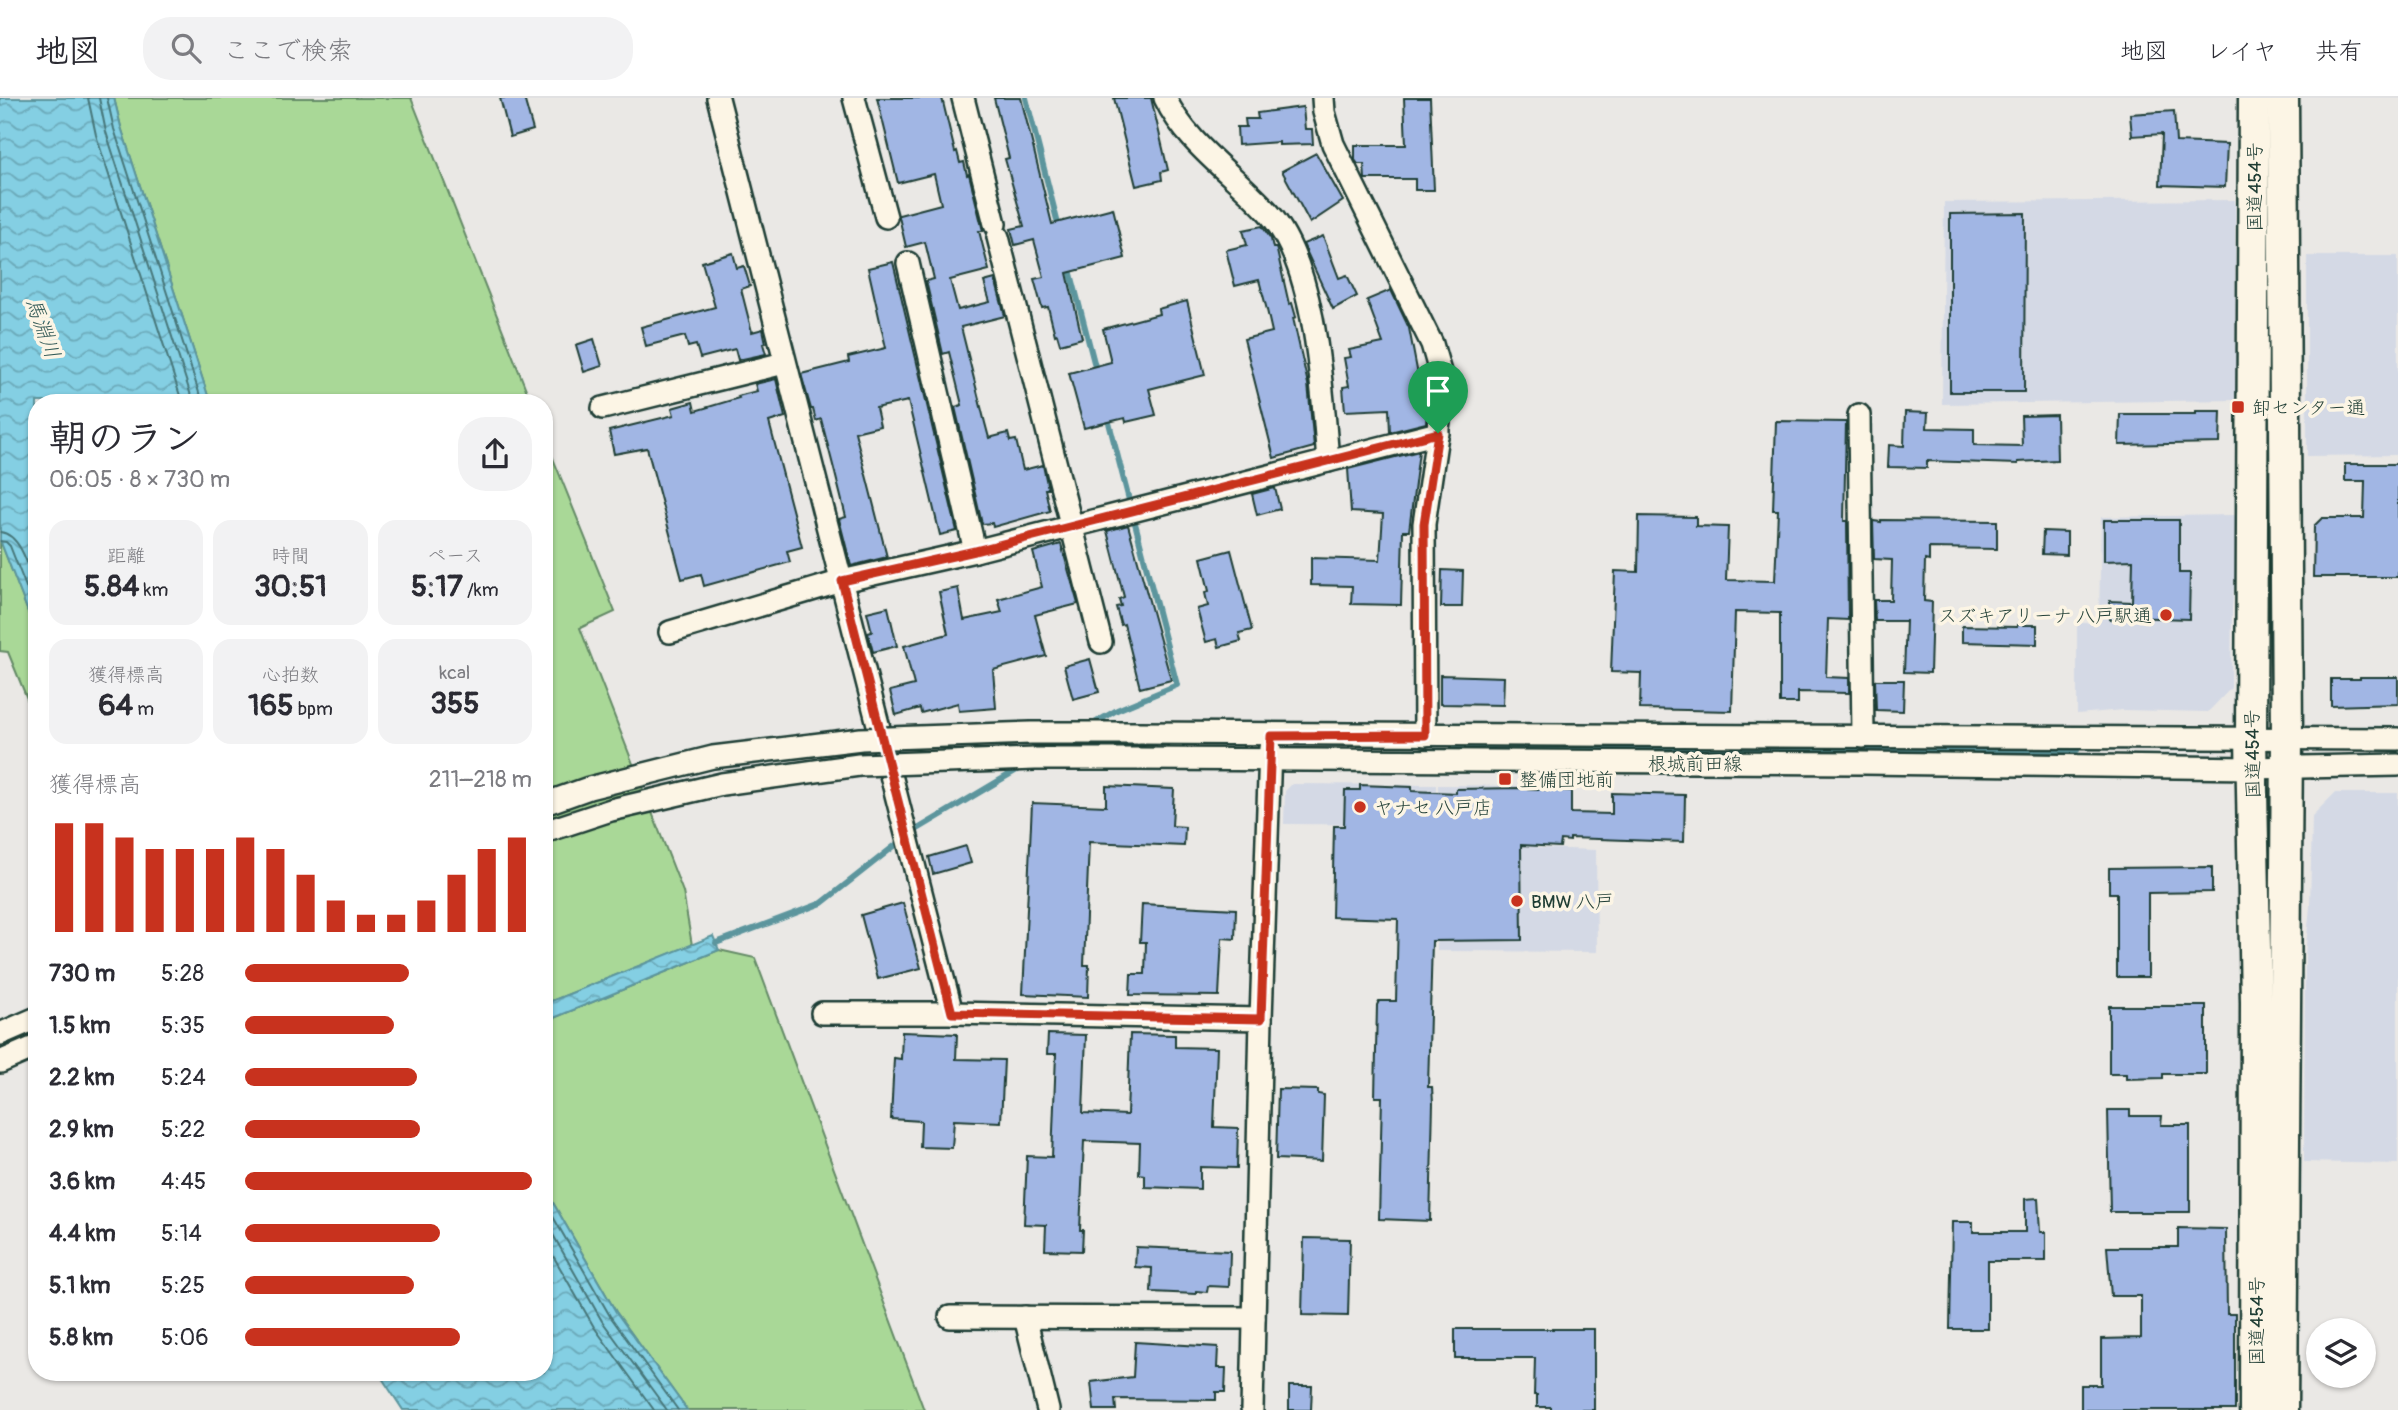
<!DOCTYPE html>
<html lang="ja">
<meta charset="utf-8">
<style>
:root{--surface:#fff;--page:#f2f2f3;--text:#2b2b33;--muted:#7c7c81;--line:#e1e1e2;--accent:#c8321e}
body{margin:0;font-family:Pangolin,"Klee One",sans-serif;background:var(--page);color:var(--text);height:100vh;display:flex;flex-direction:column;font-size:26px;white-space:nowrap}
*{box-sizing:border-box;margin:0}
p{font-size:23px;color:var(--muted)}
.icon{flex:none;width:38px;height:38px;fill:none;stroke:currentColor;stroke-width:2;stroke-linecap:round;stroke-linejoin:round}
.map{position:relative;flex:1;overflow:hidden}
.drawer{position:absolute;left:28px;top:296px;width:525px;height:987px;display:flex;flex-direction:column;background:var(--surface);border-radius:28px;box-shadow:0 2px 5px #0004}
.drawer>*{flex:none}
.buttons{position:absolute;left:2306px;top:1220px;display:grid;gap:14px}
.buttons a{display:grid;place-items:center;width:70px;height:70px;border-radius:50%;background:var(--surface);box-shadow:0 2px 5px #0004;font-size:35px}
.pin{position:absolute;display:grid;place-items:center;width:60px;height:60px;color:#fff;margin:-72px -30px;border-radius:50% 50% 50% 0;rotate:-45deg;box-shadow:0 0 7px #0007}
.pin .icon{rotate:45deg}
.round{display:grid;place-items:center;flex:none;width:74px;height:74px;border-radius:28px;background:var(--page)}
.headline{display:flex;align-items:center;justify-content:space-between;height:119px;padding:0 21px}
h1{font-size:38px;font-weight:800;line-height:52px}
.figures{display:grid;grid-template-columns:repeat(3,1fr);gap:10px;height:119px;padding:7px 21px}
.figures div{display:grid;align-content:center;border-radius:18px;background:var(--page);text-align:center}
.figures b{font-size:30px;font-weight:800}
.figures small{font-size:19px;font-weight:400}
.figures p{font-size:19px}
.chart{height:196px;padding:14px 21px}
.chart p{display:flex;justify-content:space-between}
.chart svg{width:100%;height:126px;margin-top:7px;stroke:var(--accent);stroke-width:6}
ul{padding:0 21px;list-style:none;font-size:23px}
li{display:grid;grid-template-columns:112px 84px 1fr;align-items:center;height:52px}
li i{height:18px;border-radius:9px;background:var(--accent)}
header{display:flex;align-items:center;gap:42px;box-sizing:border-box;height:98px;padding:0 35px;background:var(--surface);border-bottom:2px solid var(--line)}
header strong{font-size:33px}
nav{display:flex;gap:38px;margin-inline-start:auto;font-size:24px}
.search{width:490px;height:63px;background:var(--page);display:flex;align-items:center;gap:18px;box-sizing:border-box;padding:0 24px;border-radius:28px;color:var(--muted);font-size:26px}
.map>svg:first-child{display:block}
</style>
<header>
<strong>地図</strong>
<div class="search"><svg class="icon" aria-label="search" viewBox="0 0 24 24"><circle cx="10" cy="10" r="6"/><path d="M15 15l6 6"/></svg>ここで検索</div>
<nav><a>地図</a><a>レイヤ</a><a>共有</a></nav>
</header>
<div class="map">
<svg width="2398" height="1312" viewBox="0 0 2398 1312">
<defs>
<pattern id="water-waves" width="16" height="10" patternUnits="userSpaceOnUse" patternTransform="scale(1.75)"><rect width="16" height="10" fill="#84cfe3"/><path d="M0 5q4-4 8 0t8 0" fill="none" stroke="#6ba9b9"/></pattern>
</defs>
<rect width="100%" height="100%" fill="#eae8e5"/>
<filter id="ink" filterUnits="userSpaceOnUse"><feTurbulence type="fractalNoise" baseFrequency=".0143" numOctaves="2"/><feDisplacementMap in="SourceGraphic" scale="14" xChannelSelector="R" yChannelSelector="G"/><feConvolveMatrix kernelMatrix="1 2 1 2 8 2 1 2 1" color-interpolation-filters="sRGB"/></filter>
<g filter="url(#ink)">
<!-- built -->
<g fill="#d4d9e5">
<polygon points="2235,102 2236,302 1942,306 1944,104"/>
<polygon points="2307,158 2398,158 2398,357 2307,358"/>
<polygon points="2235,417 2236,470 2232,510 2231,590 2208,614 2123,612 2077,616 2077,525 2099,525 2101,419"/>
<polygon points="1292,686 1436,687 1435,727 1284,726 1285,693"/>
<polygon points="1438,687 1537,688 1537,750 1596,752 1597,854 1437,853"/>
<polygon points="2335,695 2398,695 2398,1066 2304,1064 2305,857 2310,809 2312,718"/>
</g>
<!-- green -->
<g fill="#a9d897" stroke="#648a66" stroke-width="2">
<polygon points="114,0 411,0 531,304 210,304 121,29"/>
<polygon points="544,338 615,514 580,530 683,794 692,847 544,906"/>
<polygon points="0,442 37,537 37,625 8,554 0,553"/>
<polygon points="719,852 755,860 924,1312 687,1312 616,1214 544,1089 544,924"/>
</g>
<!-- water -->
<g fill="url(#water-waves)" stroke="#5c959d" stroke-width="2">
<polygon points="0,0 114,0 121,29 210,304 37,304 37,537 0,442"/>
<polygon points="713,838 719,852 544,924 544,906"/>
<polygon points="544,1089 616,1214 687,1312 403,1312 378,1274 544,1274"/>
</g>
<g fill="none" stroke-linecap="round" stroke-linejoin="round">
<!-- shore -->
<g stroke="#47777a" stroke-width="2">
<polyline points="88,0 96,37 182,304"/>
<polyline points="99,0 106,34 193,304"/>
<polyline points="107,0 114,31 202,304"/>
<path d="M0,434C22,436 30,475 37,493"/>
<polyline points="0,443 6,444 10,448 37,517"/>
<polyline points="544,1103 610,1218 678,1312"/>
<polyline points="544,1121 602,1223 667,1312"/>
<polyline points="544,1142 594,1229 654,1312"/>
</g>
<!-- stream -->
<g stroke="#5c959d" stroke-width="6">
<polyline points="1026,0 1059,130"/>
<polyline points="1069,168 1097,276"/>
<polyline points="1091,627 1117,612 1177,587 1107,317"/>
<polyline points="1451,652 2077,652"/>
<polyline points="1046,654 1067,642"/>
<polyline points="911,735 1022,669"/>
<polyline points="716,845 822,805 902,742"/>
</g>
</g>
<!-- building -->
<g fill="#a1b6e4" stroke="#1f3d34" stroke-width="2">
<polygon points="500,0 524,0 533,32 510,39"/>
<polygon points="877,0 942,0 955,54 957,53 960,65 964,64 967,77 969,76 983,133 979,133 989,172 950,182 958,212 990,204 984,184 995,181 1005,218 961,229 985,325 989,340 1008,335 1010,343 1016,342 1023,372 1043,367 1048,391 1045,391 1050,413 993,429 992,425 982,426 955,309 962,307 949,254 943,256 926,183 934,181 925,144 906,149 899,119 899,117 941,106 934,76 898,85"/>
<polygon points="994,0 1021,0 1052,126 1113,110 1125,160 1067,175 1082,240 1060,246 1057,236 1055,237 1048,209 1042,210 1034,181 1044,179 1034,142 1015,147 1011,131 1024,128 1005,61 1009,60"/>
<polygon points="1114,0 1151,0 1168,72 1161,74 1162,82 1136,88"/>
<polygon points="1404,0 1430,0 1434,92 1415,92 1415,81 1365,81 1364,66 1358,66 1355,62 1355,47 1406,47"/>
<polygon points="1303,9 1305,31 1312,31 1313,46 1279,47 1279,44 1238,47 1237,29 1246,29 1245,21 1258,21 1257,15"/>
<polygon points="2174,13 2176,44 2227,46 2225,89 2160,87 2162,36 2132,38 2130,16"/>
<polygon points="1316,55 1343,103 1310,125 1282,73"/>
<polygon points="2025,115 2024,294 1950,294 1950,116"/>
<polygon points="1262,128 1271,141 1273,150 1276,150 1277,153 1289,206 1292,205 1296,219 1293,220 1308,286 1314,349 1274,360 1244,241 1272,234 1267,212 1259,182 1235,188 1226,152 1247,147 1243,132"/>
<polygon points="1323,138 1339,180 1347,177 1357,198 1333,211 1303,146"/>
<polygon points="733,155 737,170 744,168 750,188 741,191 752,234 763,231 766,245 763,246 766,256 738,262 735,251 700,260 696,247 688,249 685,238 646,248 641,229 715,209 702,164"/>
<polygon points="893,164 957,433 940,437 908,303 876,310 880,328 855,334 887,459 851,468 839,421 846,419 835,375 821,321 816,323 813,311 811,311 801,276 849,264 848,259 886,250 868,170"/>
<polygon points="1391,192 1409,230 1422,298 1428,298 1428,305 1426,325 1390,334 1389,311 1345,313 1343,289 1349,288 1344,260 1351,259 1349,252 1383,245 1367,202"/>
<polygon points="1187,203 1205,277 1149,291 1156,317 1126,324 1125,320 1084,330 1069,275 1111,264 1103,231 1159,216 1158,211"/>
<polygon points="594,241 602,268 584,274 576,247"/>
<polygon points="776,281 785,319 769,324 802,449 787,453 790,464 704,488 701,476 682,481 647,350 614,356 609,333 674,317 672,310 693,304 695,313 739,300 738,298 757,293 755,286"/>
<polygon points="2196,313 2221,313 2220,345 2119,347 2120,316 2196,316"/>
<polygon points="1905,314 1928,315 1927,330 1974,331 1974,347 2022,348 2021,318 2056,317 2057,362 2018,364 2018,366 1927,363 1927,370 1888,369 1889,347 1904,348"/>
<polygon points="1776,323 1846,324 1844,423 1847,423 1848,522 1828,521 1826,579 1849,580 1849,595 1798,594 1798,605 1780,605 1780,515 1735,514 1732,613 1640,611 1641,575 1611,574 1615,473 1638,474 1639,418 1696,419 1696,428 1728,429 1726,482 1775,483 1778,412 1773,412"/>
<polygon points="1419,353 1409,433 1403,433 1401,507 1351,506 1352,488 1311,487 1311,460 1380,462 1383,416 1351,414 1348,371"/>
<polygon points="2345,366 2398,366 2398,479 2313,479 2314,428 2322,420 2364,420 2365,383 2345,383"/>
<polygon points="1275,390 1280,411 1257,417 1252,396"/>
<polygon points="1881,422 1997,423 1997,451 1929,450 1929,463 1925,462 1924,503 1932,504 1930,575 1904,574 1906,523 1875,523 1874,502 1891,502 1892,462 1874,461 1873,423 1881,424"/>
<polygon points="2104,422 2179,422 2179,475 2190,475 2189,521 2125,519 2125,522 2110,522 2110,503 2132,504 2133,462 2104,463"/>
<polygon points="1128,427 1171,582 1140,590 1124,526 1121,527 1116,509 1121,508 1119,501 1124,499 1107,433"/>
<polygon points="2043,433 2067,434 2067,457 2042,456"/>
<polygon points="1061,446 1078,506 1035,517 1046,558 993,572 996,610 959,613 958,605 921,615 920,610 896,617 890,593 914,587 904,548 948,536 939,494 958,490 964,522 1002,514 998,501 1042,489 1033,454"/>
<polygon points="1231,452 1252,532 1239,535 1241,543 1219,549 1217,541 1206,544 1197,511 1208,508 1205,495 1209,493 1201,460"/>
<polygon points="1442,472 1463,473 1462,509 1441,509"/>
<polygon points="888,509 897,548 873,554 868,535 872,534 867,514"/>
<polygon points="2017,527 2037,527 2037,546 1962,544 1962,528 2017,529"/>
<polygon points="1090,561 1099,594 1073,601 1064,568"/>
<polygon points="1440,577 1504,579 1503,607 1440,606"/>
<polygon points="2360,579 2398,579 2398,606 2331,608 2331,581 2360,581"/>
<polygon points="1875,582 1904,582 1903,613 1876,612"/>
<polygon points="1360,687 1412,689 1412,693 1456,695 1456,691 1521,690 1571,693 1571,715 1612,716 1612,695 1685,697 1684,744 1570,740 1570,743 1561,742 1560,749 1521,747 1522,842 1432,843 1428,989 1432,989 1433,1005 1430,1123 1379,1121 1382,999 1375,999 1377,907 1379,903 1396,903 1398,821 1332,819 1334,728 1344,728 1345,692 1360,692"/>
<polygon points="1106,688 1174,691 1172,728 1185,729 1184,748 1089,744 1084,867 1089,867 1088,899 1023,896 1032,705 1106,708"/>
<polygon points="966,748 971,765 933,776 929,759"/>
<polygon points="2212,769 2212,794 2148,795 2148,879 2117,879 2117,795 2109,795 2109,770"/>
<polygon points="903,805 921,870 878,881 861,817"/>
<polygon points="1142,806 1236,811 1235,841 1222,840 1219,898 1130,897 1131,876 1145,876 1146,844 1140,844"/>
<polygon points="2109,908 2206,908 2206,976 2163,976 2163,980 2126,981 2126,976 2109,976"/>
<polygon points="902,934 957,936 956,961 1004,962 1001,1024 954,1022 952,1050 920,1049 921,1023 891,1021 894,960 901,961"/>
<polygon points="1048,936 1086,937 1083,1015 1127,1017 1130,936 1175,937 1175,949 1217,950 1214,1029 1238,1030 1237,1070 1200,1069 1200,1091 1145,1089 1145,1077 1139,1076 1140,1045 1084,1043 1080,1132 1083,1132 1082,1153 1045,1152 1046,1127 1024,1126 1027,1058 1052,1059 1056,956 1047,956"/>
<polygon points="1278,991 1318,992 1318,996 1324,997 1322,1063 1276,1061"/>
<polygon points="2108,1012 2130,1012 2130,1018 2162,1018 2161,1027 2190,1027 2190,1114 2110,1114"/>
<polygon points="2038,1100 2040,1134 2046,1134 2046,1163 1988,1163 1988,1231 1950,1231 1952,1124 1973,1124 1973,1134 2025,1134 2025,1101"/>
<polygon points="2178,1130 2226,1131 2227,1216 2235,1216 2235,1312 2081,1312 2081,1287 2101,1287 2101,1241 2141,1240 2141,1198 2111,1198 2107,1149 2178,1149"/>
<polygon points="1304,1140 1350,1141 1348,1218 1302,1217"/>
<polygon points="1136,1149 1230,1153 1229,1189 1208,1188 1207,1194 1196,1193 1196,1196 1151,1194 1152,1170 1135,1169"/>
<polygon points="1455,1231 1594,1231 1594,1312 1551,1312 1551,1309 1537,1309 1537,1297 1534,1297 1535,1260 1455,1260"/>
<polygon points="1135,1244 1218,1249 1217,1270 1226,1270 1225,1294 1216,1294 1216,1302 1115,1301 1116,1312 1094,1312 1091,1284 1133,1279"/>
<polygon points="1289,1288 1312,1288 1311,1312 1289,1312"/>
</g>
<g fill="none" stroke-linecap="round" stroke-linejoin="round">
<defs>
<g id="minor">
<path d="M718,0C794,305 875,610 952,915"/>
<polyline points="854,0 886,119"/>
<polyline points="963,0 995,126"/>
<path d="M1165,0C1187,47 1235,77 1269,115C1317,169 1322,292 1328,363"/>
<polyline points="1323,0 1324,14 1333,46 1432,246 1440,274 1442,303 1424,426 1425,637"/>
<polyline points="998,139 1101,544"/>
<polyline points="908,165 975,453"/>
<polyline points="603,310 784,265"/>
<polyline points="1859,317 1863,639"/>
<polyline points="670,534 842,483 975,453 1438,335"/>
<polyline points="1137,635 2398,641"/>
<polyline points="1138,661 1863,665 2252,670 2398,667"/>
<polyline points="822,915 952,915 1261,921"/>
<polyline points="0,936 37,920"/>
<polyline points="0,964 37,948"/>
<polyline points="950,1219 1254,1220"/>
<polyline points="1025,1219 1048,1312"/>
<polyline points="1252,1312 1261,921 1270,650"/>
</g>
<g id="highway">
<polyline points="2254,0 2251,639 2256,904 2255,1312"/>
<polyline points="2282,1312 2287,640 2283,0"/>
</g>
</defs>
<!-- minor casing -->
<use href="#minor" stroke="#1f3d34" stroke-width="26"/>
<!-- highway casing -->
<use href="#highway" stroke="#1f3d34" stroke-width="35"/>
<!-- minor -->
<use href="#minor" stroke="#fcf5e5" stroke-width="21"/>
<!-- highway -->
<use href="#highway" stroke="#fcf5e5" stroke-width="30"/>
<defs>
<g id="minor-bridge">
<polyline points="544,706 589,690 713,659 861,641 1031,635 1137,635"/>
<polyline points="544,734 611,712 722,686 859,667 1035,661 1138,661"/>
</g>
</defs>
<!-- minor-bridge casing -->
<use href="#minor-bridge" stroke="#1f3d34" stroke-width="26" stroke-linecap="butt"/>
<!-- minor-bridge -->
<use href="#minor-bridge" stroke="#fcf5e5" stroke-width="21"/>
</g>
</g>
<g fill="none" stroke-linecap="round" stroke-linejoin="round" filter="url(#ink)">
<defs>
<polygon id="route" points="1438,335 1424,426 1425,637 1271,638 1261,921 952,915 842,483 975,453"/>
</defs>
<!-- route casing -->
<use href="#route" stroke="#fff" stroke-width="14"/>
<!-- route -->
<use href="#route" stroke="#c8321e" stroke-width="9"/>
</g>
<!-- markers -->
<g fill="#c8321e" stroke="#fcf5e5" stroke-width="2.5">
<rect x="2231" y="302" width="14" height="14" rx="3.5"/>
<circle cx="2166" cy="517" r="7"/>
<rect x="1498" y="674" width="14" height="14" rx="3.5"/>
<circle cx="1360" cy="709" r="7"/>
<circle cx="1517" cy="803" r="7"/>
</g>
<g text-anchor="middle" stroke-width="7" stroke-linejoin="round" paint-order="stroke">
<!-- street labels -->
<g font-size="19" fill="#1f3d34" stroke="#fcf5e5">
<text transform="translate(2254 89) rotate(-90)" y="7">国道454号</text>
<text transform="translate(2252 656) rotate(-91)" y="7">国道454号</text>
<text x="1695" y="672">根城前田線</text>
<text transform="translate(2256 1223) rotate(-90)" y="7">国道454号</text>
</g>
<!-- poi labels -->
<g font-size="19" fill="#1f3d34" stroke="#fcf5e5" text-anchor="start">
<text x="2252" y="316">卸センター通</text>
<text x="2152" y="524" text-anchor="end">スズキアリーナ 八戸駅通</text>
<text x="1519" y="688">整備団地前</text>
<text x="1374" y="716">ヤナセ 八戸店</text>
<text x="1531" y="810">BMW 八戸</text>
</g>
<!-- water labels -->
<g font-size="21" font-style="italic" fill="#335a57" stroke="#fcf5e5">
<text transform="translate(43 230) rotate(70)" y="7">馬淵川</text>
</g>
</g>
</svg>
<div class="buttons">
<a><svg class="icon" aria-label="layers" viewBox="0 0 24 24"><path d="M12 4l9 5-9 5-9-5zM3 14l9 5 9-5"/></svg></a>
</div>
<div class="pin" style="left:1438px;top:335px;background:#1e9e55"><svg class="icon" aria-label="arrive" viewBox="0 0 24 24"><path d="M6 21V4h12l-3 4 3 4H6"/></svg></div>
<section class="drawer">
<div class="headline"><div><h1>朝のラン</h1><p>06:05 · 8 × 730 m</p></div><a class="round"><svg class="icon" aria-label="share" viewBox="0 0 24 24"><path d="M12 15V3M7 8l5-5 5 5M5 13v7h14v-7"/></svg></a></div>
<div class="figures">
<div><p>距離</p><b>5.84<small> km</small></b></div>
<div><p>時間</p><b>30:51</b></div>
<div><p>ペース</p><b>5:17<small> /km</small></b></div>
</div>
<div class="figures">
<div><p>獲得標高</p><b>64<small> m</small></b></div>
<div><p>心拍数</p><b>165<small> bpm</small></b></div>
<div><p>kcal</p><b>355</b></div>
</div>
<div class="chart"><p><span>獲得標高</span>211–218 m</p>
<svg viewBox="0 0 160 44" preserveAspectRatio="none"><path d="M5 44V6M15 44V6M25 44V11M35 44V15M45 44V15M55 44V15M65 44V11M75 44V15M85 44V24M95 44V33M105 44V38M115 44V38M125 44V33M135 44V24M145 44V15M155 44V11"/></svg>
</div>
<ul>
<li><b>730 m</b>5:28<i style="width:57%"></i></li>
<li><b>1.5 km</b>5:35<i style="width:52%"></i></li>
<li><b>2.2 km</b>5:24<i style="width:60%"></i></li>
<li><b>2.9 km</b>5:22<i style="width:61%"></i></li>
<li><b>3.6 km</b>4:45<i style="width:100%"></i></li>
<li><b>4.4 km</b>5:14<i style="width:68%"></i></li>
<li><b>5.1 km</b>5:25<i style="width:59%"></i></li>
<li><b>5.8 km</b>5:06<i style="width:75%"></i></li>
</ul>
</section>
</div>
